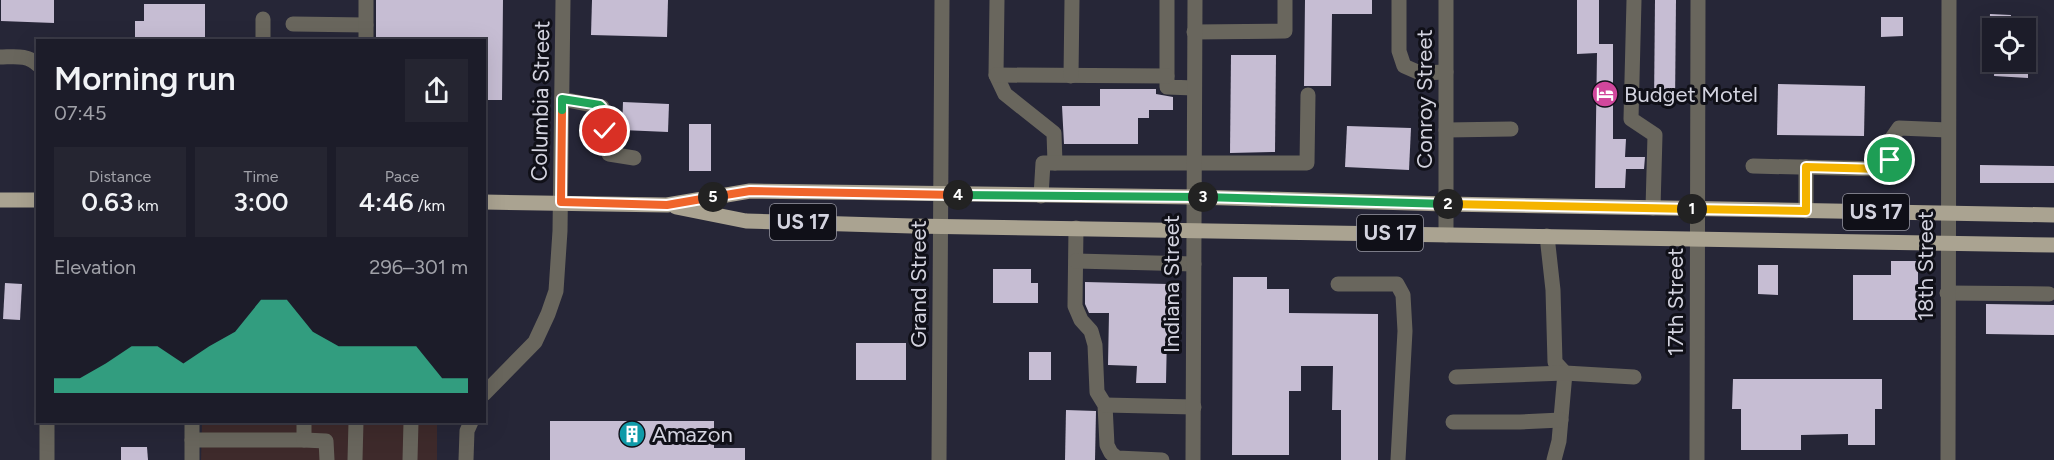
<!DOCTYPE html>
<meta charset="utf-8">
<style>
:root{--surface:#1c1c29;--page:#252531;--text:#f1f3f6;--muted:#a0a1a8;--line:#3a3a46;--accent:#3cd4a4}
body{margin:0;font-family:Figtree,sans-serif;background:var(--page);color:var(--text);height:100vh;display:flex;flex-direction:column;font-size:22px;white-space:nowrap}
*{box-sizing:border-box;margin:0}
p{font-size:20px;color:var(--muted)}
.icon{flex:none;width:33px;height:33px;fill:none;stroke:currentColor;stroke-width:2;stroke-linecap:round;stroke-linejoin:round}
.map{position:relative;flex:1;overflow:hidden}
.details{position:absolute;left:36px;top:39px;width:450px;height:384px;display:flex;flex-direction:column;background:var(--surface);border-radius:0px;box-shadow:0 6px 24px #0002,0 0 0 2px var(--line)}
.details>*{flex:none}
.fabs{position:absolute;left:1982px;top:18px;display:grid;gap:12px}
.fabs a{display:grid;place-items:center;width:54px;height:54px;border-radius:0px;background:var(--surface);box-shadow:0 6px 24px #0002,0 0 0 2px var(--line);font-size:30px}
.pin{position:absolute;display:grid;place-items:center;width:51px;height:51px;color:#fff;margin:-26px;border:3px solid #fff;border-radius:50%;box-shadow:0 2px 6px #0007}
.km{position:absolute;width:30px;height:30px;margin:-15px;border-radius:50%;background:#222;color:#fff;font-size:16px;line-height:30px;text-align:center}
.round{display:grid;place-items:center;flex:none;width:63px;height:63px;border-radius:0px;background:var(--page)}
.head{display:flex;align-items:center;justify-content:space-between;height:102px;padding:0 18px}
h1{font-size:33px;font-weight:600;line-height:45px}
.figures{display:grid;grid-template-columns:repeat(3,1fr);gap:9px;height:102px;padding:6px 18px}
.figures div{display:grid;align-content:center;border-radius:0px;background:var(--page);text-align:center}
.figures b{font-size:26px;font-weight:600}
.figures small{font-size:16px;font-weight:400}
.figures p{font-size:16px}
.chart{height:168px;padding:12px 18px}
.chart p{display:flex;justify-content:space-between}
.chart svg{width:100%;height:108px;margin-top:6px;fill:var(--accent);opacity:.7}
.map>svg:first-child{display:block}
</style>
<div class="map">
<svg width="2054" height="460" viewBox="0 0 2054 460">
<rect width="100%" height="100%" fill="#262637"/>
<!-- commercial -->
<polygon fill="#3e2a2b" points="202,422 437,422 437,460 201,460"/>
<!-- building -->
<g fill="#c6bdd3">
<polygon points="1,0 54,0 54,23 1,21"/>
<polygon points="376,0 503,0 502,100 484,100 484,40 376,40"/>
<polygon points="592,0 668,0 667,37 591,35"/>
<polygon points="1305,0 1372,0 1372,14 1332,14 1331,86 1304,86"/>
<polygon points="1577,0 1599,0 1599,44 1613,44 1613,139 1626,139 1625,157 1645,157 1644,169 1626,169 1625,188 1595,188 1597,53 1577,54"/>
<polygon points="1655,0 1676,0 1675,104 1654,104"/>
<polygon points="144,4 205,4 205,40 135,40 135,21 144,21"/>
<polygon points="1990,14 2011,15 2011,28 1989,28"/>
<polygon points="1881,17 1903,17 1903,36 1881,37"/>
<polygon points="1231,55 1276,55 1275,152 1230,153"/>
<polygon points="1995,62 2028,62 2028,78 1994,76"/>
<polygon points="1778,84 1865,86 1864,136 1777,135"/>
<polygon points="1100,89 1156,89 1156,94 1173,97 1173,110 1149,110 1149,118 1138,118 1138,144 1064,144 1062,106 1100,106"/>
<polygon points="623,102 669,104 668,132 622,130"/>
<rect x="689" y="124" width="22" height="47"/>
<polygon points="1347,126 1411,128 1409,170 1345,167"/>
<polygon points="1980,165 2054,166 2054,183 1980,183"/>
<polygon points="1891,261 1918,261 1918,320 1853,320 1853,275 1891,275"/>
<polygon points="1758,265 1778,265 1778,295 1758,294"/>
<polygon points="993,269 1031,269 1031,283 1038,283 1038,303 993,303"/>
<polygon points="1233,277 1267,277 1267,289 1289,289 1289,313 1378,314 1378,460 1341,460 1341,410 1332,410 1333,366 1301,366 1301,391 1289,391 1289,455 1232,455"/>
<polygon points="1085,282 1168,284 1166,383 1136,383 1137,366 1108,365 1109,313 1089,313 1085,304"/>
<polygon points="5,283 22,284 20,320 3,319"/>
<polygon points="1986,304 2054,305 2054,335 1986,334"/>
<rect x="856" y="343" width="50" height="37"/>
<rect x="1029" y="352" width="22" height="28"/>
<polygon points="1733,379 1882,379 1882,409 1875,409 1875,445 1848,445 1848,434 1801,435 1801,450 1741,450 1741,409 1732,409"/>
<polygon points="1066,410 1096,411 1095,460 1065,460"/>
<polygon points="550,421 714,421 714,448 745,448 745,460 550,460"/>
<polygon points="121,447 147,447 148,460 121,460"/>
</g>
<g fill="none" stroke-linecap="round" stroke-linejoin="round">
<!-- minor -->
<g stroke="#69665d" stroke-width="15">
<polyline points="997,0 996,75 1005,94 1054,133 1055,163"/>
<polyline points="1167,0 1167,87 1194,88"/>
<polyline points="1399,0 1399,51 1404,66 1420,73 1446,72"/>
<polyline points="1634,0 1631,119 1655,135 1653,208"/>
<polyline points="293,24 366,25"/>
<polyline points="1194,32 1285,31 1285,0"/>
<polyline points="263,40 263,19"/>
<polyline points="366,40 366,0"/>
<path d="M0,57C13,57 28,54 38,65"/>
<polyline points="996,75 1167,76"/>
<polyline points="1071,76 1072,0"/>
<polyline points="562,99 602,107 609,154 634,158"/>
<polyline points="1446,130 1511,129"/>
<polyline points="1753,166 1882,169 1890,160 1892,138 1899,128 1948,130"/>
<polyline points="1041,196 1043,163 1307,163 1308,95"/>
<polyline points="1806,211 1806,167"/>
<polyline points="1076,228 1075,306 1081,320 1091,331 1095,345 1097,392 1105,405 1107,445 1111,453 1117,458 1162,460"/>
<polyline points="1446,235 1446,0"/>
<polyline points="1547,236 1553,290 1555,362 1565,373 1559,441 1554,460"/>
<polyline points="1076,261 1194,264"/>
<polyline points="1338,284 1397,284 1403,295 1405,331 1398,460"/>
<polyline points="1947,293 2049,294"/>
<polyline points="1456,377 1565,373 1634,377"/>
<polyline points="484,394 535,342 548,314 556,291 560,231 563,0"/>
<polyline points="1105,405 1194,407"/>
<polyline points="1453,422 1520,422 1561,420"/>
<polyline points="192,440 304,440 304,422"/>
<polyline points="304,440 326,441 327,460"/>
<polyline points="47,460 47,422"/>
<polyline points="192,460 192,422"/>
<polyline points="355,460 356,422"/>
<polyline points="410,460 411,422"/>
<polyline points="466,460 467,431 471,422"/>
<polyline points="939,460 942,0"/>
<polyline points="1193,460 1195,0"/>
<polyline points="1697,460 1698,0"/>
<polyline points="1948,460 1949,0"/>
</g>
<!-- major -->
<g stroke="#aaa391" stroke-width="15">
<polyline points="0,200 38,200"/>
<polyline points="484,202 667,205 750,191 1194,197 1446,204 2054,215"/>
<polyline points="676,207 746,221 912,226 2054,245"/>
</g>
</g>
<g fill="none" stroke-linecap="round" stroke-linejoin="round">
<defs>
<polyline id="split-1" points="1692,209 1806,211 1806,167 1882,169 1890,160"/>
<polyline id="split-2" points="1448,204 1692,209"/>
<polyline id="split-3" points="1203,197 1448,204"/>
<polyline id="split-4" points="958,195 1203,197"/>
<polyline id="split-5" points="713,197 750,191 958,195"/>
<polyline id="split-6" points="562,110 561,202 667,205 713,197"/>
<polyline id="split-7" points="562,110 562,99 600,105 602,107 605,131"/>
</defs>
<!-- split-1 casing -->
<use href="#split-1" stroke="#fff" stroke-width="12"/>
<!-- split-2 casing -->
<use href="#split-2" stroke="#fff" stroke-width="12"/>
<!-- split-3 casing -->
<use href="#split-3" stroke="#fff" stroke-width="12"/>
<!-- split-4 casing -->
<use href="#split-4" stroke="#fff" stroke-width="12"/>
<!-- split-5 casing -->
<use href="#split-5" stroke="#fff" stroke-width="12"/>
<!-- split-6 casing -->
<use href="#split-6" stroke="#fff" stroke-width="12"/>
<!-- split-7 casing -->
<use href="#split-7" stroke="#fff" stroke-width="12"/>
<!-- split-1 -->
<use href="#split-1" stroke="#f5b400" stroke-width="8"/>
<!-- split-2 -->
<use href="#split-2" stroke="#f5b400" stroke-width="8"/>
<!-- split-3 -->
<use href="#split-3" stroke="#22a559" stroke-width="8"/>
<!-- split-4 -->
<use href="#split-4" stroke="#22a559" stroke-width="8"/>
<!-- split-5 -->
<use href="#split-5" stroke="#f0652b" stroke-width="8"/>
<!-- split-6 -->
<use href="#split-6" stroke="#f0652b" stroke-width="8"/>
<!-- split-7 -->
<use href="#split-7" stroke="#22a559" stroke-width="8"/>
</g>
<!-- icons -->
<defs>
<symbol id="hotel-disc" viewBox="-11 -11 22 22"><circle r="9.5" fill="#d1479c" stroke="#101018"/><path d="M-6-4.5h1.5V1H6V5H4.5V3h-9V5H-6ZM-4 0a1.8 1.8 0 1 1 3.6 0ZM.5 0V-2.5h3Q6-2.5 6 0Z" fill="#fff"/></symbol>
<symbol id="building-disc" viewBox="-11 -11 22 22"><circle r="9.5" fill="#0f9aa8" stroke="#101018"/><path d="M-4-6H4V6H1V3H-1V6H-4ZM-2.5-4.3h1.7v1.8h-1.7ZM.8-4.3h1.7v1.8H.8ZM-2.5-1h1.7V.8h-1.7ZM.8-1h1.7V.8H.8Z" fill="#fff"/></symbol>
</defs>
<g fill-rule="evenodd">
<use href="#hotel-disc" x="1590" y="79" width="30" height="30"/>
<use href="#building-disc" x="617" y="419" width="30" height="30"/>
</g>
<g text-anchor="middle" stroke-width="6" stroke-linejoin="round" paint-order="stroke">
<!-- shield labels -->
<g fill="#101018" stroke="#9898a3" stroke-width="1.5">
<rect x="1843" y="194" width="66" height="36" rx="4.5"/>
<rect x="770" y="204" width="66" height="36" rx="4.5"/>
<rect x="1357" y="215" width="66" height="36" rx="4.5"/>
</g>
<g font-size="21" font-weight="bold" fill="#d3d3df">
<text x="1876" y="219">US 17</text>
<text x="803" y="229">US 17</text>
<text x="1390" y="240">US 17</text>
</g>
<!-- poi labels -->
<g font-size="22" fill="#d3d3df" stroke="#101018" text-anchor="start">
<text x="1624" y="102">Budget Motel</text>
<text x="652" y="442">Amazon</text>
</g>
<!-- street labels -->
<g font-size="22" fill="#d3d3df" stroke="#101018">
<text transform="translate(1424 99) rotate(-90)" y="8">Conroy Street</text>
<text transform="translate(540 101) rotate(-89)" y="8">Columbia Street</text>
<text transform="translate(1925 266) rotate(-90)" y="8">18th Street</text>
<text transform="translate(918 284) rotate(-90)" y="8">Grand Street</text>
<text transform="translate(1171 284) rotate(-90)" y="8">Indiana Street</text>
<text transform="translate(1675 302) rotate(-90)" y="8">17th Street</text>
</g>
</g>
</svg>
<div class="fabs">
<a><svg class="icon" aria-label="locate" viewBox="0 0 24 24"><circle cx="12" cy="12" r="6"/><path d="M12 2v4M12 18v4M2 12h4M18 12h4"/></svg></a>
</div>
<div class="pin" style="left:1890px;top:160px;background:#1e9e55"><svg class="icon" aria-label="arrive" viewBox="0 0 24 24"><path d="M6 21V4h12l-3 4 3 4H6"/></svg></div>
<div class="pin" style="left:605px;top:131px;background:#d93025"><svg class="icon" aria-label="check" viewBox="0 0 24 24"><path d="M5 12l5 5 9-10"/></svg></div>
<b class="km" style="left:1692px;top:209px">1</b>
<b class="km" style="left:1448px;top:204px">2</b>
<b class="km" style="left:1203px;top:197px">3</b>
<b class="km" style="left:958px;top:195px">4</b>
<b class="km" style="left:713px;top:197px">5</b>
<section class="details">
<div class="head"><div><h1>Morning run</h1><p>07:45</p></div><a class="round"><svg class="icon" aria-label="share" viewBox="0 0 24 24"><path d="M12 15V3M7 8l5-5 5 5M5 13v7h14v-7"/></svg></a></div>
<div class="figures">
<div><p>Distance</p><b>0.63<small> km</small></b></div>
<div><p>Time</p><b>3:00</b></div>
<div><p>Pace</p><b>4:46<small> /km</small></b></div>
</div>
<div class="chart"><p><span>Elevation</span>296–301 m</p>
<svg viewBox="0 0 160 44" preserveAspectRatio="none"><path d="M0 44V38L10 38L20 32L30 25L40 25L50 32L60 25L70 19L80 6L90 6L100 19L110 25L120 25L130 25L140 25L150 38L160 38V44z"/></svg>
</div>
</section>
</div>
